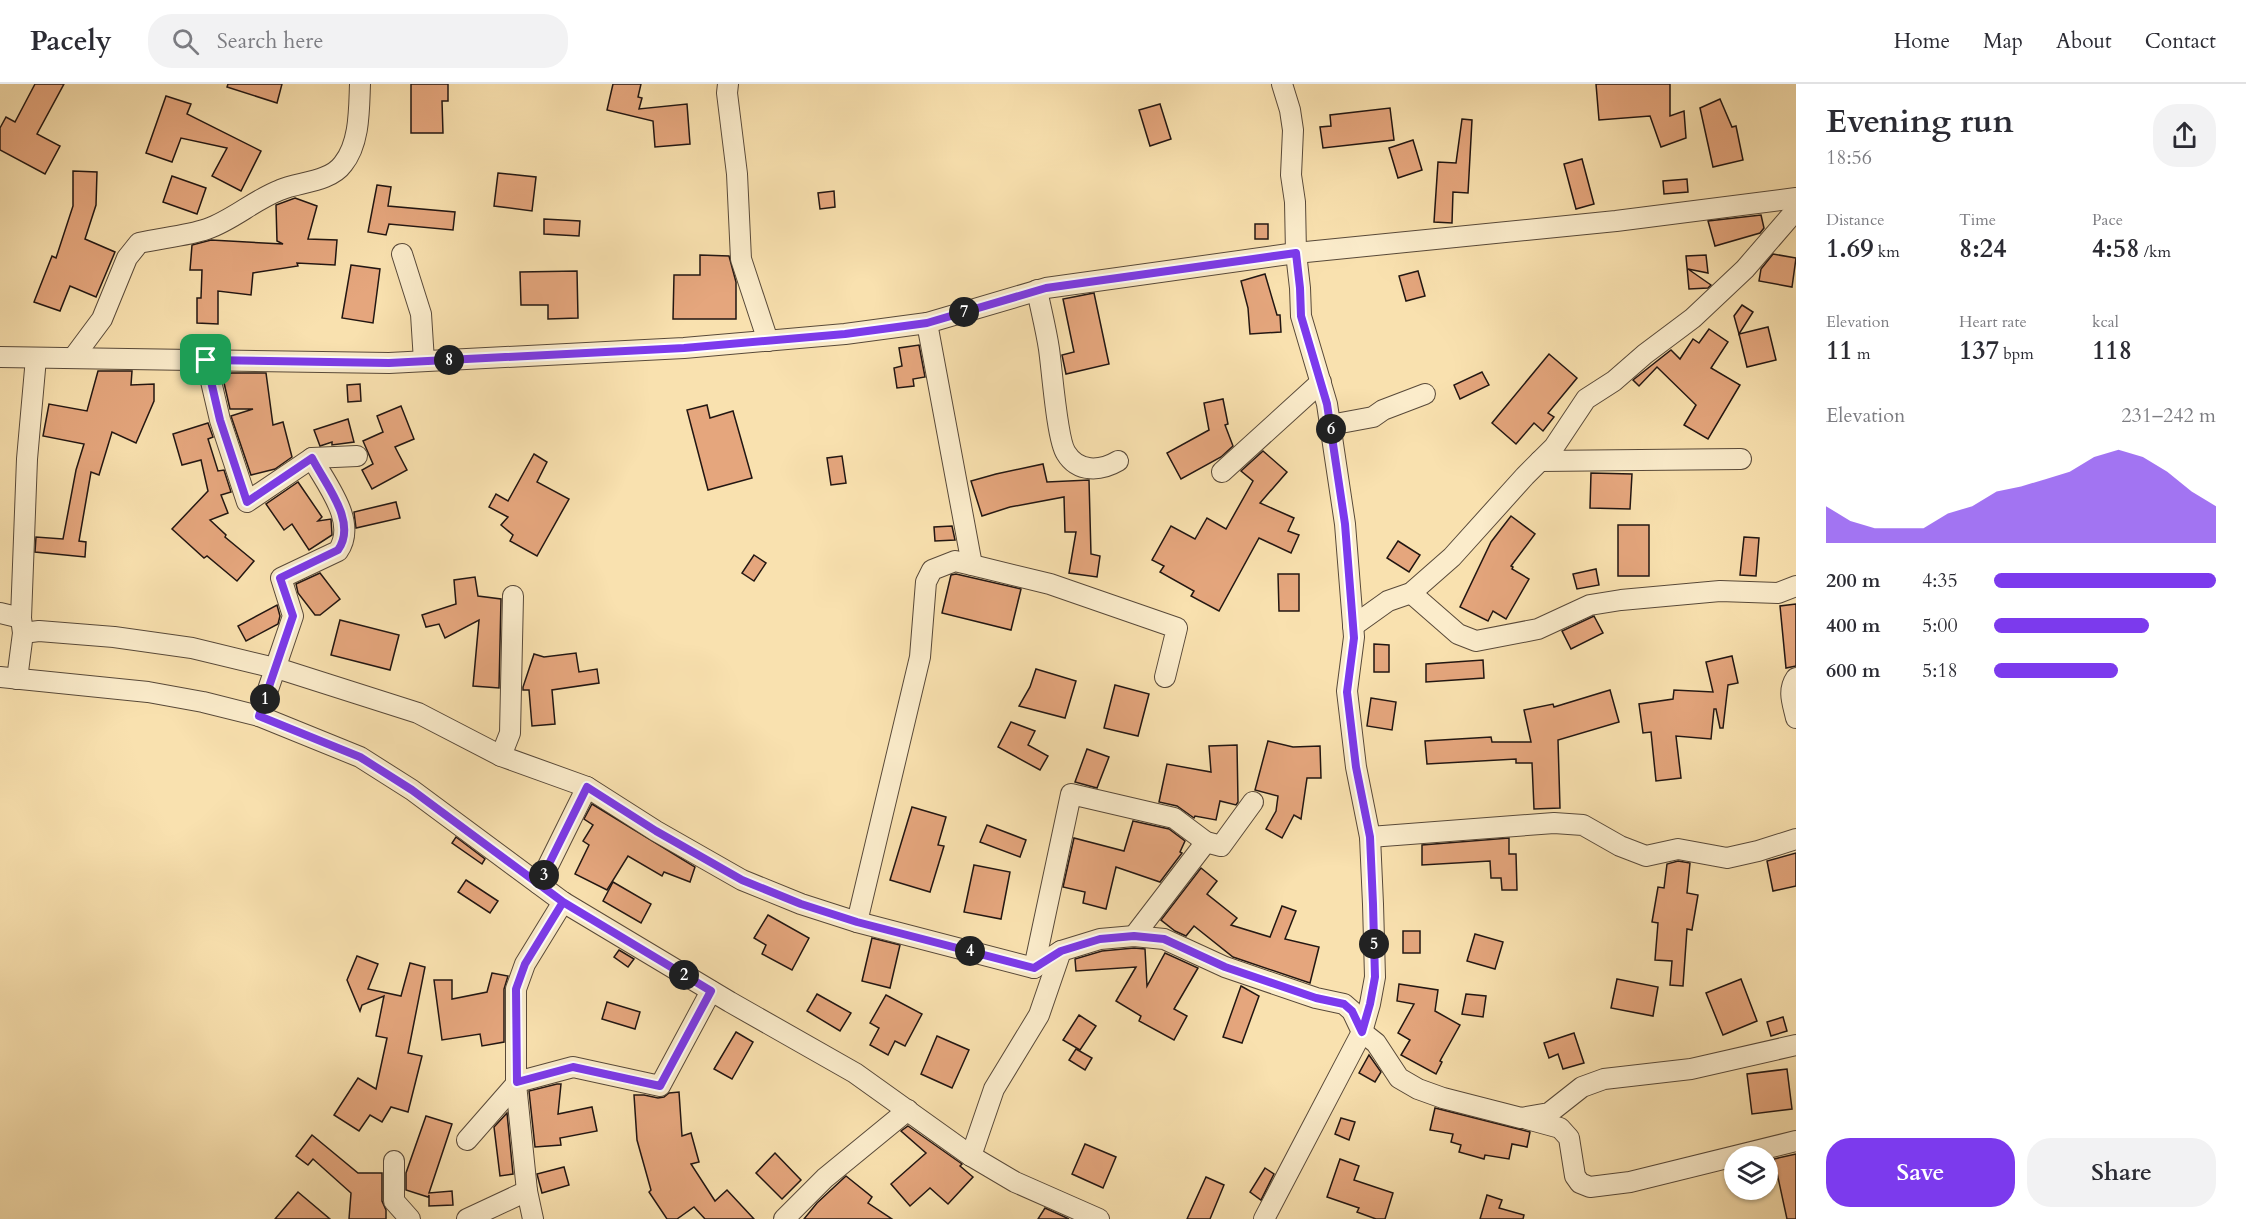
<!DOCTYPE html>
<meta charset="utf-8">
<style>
:root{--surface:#fff;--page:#f2f2f3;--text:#2b2b33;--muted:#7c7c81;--line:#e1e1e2;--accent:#7c3aed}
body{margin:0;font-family:Cardo,serif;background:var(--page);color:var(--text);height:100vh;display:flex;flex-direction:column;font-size:22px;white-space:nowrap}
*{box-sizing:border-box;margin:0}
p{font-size:20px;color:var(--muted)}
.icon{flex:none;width:33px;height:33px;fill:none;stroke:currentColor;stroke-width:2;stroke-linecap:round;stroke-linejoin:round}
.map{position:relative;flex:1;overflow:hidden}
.sheet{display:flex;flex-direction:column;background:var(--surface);width:450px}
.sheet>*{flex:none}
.fabs{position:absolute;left:1724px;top:1062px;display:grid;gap:12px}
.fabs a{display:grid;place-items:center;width:54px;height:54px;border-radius:50%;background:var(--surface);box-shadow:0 2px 4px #0004;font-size:30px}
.pin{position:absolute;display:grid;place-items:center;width:51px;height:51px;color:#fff;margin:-26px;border-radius:12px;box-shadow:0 3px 9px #0006}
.km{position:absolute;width:30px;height:30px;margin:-15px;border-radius:50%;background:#222;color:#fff;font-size:16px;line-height:30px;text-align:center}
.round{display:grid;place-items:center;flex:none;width:63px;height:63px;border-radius:24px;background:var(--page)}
.headline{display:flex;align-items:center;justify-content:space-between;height:102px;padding:0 30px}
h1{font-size:33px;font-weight:700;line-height:45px}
.stats{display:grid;grid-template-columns:repeat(3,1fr);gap:9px;height:102px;padding:6px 30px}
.stats div{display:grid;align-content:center}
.stats b{font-size:26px;font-weight:700}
.stats small{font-size:16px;font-weight:400}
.stats p{font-size:16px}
.chart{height:168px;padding:12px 30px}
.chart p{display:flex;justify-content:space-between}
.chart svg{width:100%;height:108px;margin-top:6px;fill:var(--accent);opacity:.7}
.primary-button{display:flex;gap:12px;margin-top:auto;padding:12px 30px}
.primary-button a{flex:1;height:69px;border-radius:24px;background:var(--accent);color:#fff;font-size:24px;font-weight:700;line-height:69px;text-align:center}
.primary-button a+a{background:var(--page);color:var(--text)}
ul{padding:0 30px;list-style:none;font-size:20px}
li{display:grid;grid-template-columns:96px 72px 1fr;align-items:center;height:45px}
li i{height:15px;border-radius:8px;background:var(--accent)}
header{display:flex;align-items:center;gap:36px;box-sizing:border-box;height:84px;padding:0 30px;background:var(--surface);border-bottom:2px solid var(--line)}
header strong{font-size:28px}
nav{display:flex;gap:33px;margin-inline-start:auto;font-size:21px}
.search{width:420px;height:54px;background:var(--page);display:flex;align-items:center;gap:15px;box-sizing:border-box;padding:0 21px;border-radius:24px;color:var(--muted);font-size:22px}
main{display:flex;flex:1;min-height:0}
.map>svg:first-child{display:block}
</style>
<header>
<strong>Pacely</strong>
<div class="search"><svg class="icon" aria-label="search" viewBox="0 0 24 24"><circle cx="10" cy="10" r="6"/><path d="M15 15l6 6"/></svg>Search here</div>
<nav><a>Home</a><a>Map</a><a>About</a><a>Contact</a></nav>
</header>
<main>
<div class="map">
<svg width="1796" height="1135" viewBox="0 0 1796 1135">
<rect width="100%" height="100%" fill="#f9e1af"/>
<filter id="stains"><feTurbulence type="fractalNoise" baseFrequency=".00333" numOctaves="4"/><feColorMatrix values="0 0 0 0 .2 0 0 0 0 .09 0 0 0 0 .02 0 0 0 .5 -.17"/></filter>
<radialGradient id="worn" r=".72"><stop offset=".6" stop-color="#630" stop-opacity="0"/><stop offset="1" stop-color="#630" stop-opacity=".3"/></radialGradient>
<!-- building -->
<g fill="#e5a67d" stroke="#221612" stroke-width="1.5">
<polygon points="35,0 64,0 37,50 60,62 45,90 0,66 0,44 6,33 15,38"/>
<polygon points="228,0 282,0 277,19 227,3"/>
<polygon points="411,0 448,0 448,17 442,17 443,49 411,49"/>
<polygon points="613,0 641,0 638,13 642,14 639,25 687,20 690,60 655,63 653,37 607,26"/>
<polygon points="1596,0 1670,0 1670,32 1684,27 1686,54 1661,63 1650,32 1599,36"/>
<polygon points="166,12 191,20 187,30 261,67 241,107 212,92 227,64 181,54 172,78 146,69"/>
<polygon points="1720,15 1732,43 1736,42 1743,76 1713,83 1700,24"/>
<polygon points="1160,20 1171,55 1150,62 1139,26"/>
<polygon points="1390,24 1394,56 1323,64 1320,43 1331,42 1330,31"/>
<polygon points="1462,35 1472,36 1468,109 1453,108 1452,139 1434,138 1438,78 1456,79"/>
<polygon points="1413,56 1422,86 1398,94 1389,64"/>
<polygon points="1582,75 1594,120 1576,125 1564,80"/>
<polygon points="73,87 97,88 96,121 85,155 115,168 96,213 70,202 60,227 34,218 52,172 56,174 73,122"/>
<polygon points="498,89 536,93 532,127 494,122"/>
<polygon points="172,92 206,104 197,130 163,118"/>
<polygon points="1687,95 1688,108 1664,110 1663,97"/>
<polygon points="377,101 391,103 388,122 455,128 453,146 389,140 386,151 368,148"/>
<polygon points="834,107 835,123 820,125 818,109"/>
<polygon points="295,114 317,122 308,155 337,156 335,181 297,179 298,182 253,189 251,211 218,207 218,240 197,239 197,214 201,214 202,186 190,186 192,161 211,156 283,160 277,157 276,121"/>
<polygon points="1761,131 1764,144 1760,149 1715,162 1708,137"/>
<polygon points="544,135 580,137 579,152 544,150"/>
<rect x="1255" y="140" width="13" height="15"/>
<polygon points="1773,170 1796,174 1792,203 1759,197 1761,185"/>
<polygon points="700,171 729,172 736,198 736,235 673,235 674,191 700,191"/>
<polygon points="1706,171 1708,189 1688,185 1711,201 1708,204 1689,205 1686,172"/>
<polygon points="351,181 380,185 373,239 342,234"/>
<polygon points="577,187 578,234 548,235 548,221 521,221 520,188"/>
<polygon points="1418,187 1425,212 1406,217 1399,192"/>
<polygon points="1265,190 1277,231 1280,231 1281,248 1250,250 1248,224 1241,197"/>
<polygon points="1094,209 1109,280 1066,290 1062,271 1074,268 1063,215"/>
<polygon points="1742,221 1753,228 1739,250 1734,232"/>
<polygon points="1768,243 1776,276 1747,283 1739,250"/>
<polygon points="1709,245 1728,258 1711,284 1740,301 1708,355 1684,341 1696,321 1657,283 1639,302 1633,296 1671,266 1680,275 1693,255 1699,259"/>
<polygon points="919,261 925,293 913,295 914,302 897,304 894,284 902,282 899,264"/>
<polygon points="1549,270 1577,294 1548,329 1554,333 1543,347 1534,339 1516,360 1492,339"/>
<polygon points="98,287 132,287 131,301 154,300 154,317 136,359 112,348 99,391 91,388 79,457 86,458 85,473 35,468 36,453 63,455 76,386 84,360 43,352 49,320 87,327"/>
<polygon points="1482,288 1489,301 1460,315 1454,301"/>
<polygon points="232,289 266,289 273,341 283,338 292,373 275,385 251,391 231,332 253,325 230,325 222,290"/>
<polygon points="360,300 361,317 348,318 347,301"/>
<polygon points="1223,315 1228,340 1225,341 1233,362 1221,373 1181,395 1167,369 1209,346 1204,319"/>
<polygon points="707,321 710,334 733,327 752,394 708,406 687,326"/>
<polygon points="401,322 414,355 395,363 407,386 372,405 362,386 373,380 363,357 383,348 377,332"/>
<polygon points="348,335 354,358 332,361 332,358 320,362 314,346"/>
<polygon points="208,339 213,353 208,355 218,387 224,386 231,408 221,411 228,429 210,436 226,451 225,453 254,477 237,497 207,472 204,474 172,445 208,407 201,376 182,381 173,350"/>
<polygon points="1263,367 1287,388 1260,419 1294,434 1288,447 1299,451 1291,469 1259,454 1219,527 1191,512 1194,507 1160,488 1164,482 1152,476 1171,442 1195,455 1207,434 1226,445 1253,397 1241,387"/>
<polygon points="534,370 547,378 537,398 569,415 537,472 510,457 513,451 501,441 508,433 489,423 496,410 508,417"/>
<polygon points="842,372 846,399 831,401 827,374"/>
<polygon points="1043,380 1047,398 1089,396 1091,470 1100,472 1097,493 1069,489 1076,448 1065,448 1064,413 1010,423 982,432 971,397 996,390"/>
<polygon points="1591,389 1632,390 1630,425 1590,424"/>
<polygon points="298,398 322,433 318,437 331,435 332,451 309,466 292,440 284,446 266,420"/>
<polygon points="396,418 400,434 356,444 354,428"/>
<polygon points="1511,432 1535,450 1511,482 1513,483 1512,485 1529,495 1506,535 1493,527 1488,537 1460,523 1491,458"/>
<rect x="1618" y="441" width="31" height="51"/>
<polygon points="952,442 955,456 935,457 934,443"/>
<polygon points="1744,453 1759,454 1756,492 1740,491"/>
<polygon points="1398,457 1420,471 1409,488 1387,474"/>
<polygon points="754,471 766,479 754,497 742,489"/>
<polygon points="1596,485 1599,501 1577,505 1573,490"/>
<polygon points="320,489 340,515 320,531 315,531 298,509 296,500"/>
<polygon points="956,490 1021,505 1011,546 942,529 951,491"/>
<polygon points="1278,490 1299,490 1299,527 1279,527"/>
<polygon points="475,493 478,512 501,515 499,604 473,602 479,536 445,554 439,540 426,543 422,531 456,520 454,496"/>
<polygon points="1796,520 1796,582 1786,584 1780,522"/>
<polygon points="277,521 280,532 278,540 246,557 238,542"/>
<polygon points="1594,532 1603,549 1571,565 1562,547"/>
<polygon points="340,536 399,551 390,586 331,571"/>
<polygon points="1374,560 1389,561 1389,588 1374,588"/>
<polygon points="576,569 579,588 597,585 599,599 552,606 555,640 532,642 529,606 523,606 523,603 534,570 544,573"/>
<polygon points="1732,572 1738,599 1728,601 1723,644 1720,644 1716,625 1714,625 1711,655 1676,652 1681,694 1656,697 1651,648 1643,649 1639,620 1673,615 1674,606 1713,608 1706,578"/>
<polygon points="1483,576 1484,594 1426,598 1426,580"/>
<polygon points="1036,585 1076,597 1065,634 1019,622 1030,603"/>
<polygon points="1115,601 1149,610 1138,652 1104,644"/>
<polygon points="1610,606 1619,638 1558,656 1560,724 1534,725 1532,679 1516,679 1516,675 1427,680 1425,657 1491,653 1492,658 1531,658 1524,626 1553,620 1554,623"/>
<polygon points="1371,614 1396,618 1392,646 1367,642"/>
<polygon points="1011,638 1035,647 1028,661 1048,672 1040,686 998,663"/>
<polygon points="1268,657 1293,663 1320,662 1321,694 1307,694 1301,735 1294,731 1282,754 1266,745 1276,727 1278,712 1255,706"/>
<polygon points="1237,661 1238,718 1236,721 1220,717 1216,736 1195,732 1194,734 1177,722 1159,718 1167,680 1211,688 1209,662"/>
<polygon points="1087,665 1109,673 1097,704 1075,698"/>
<polygon points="592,720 695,783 690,798 664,788 662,792 628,772 607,806 575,790 589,761 583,757 593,741 584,735"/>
<polygon points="912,723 946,733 938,761 944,762 930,808 890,796"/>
<polygon points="1133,737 1169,745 1185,757 1180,768 1182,769 1160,798 1116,783 1106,825 1083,819 1085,808 1063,803 1074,754 1124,767"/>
<polygon points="987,741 1026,756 1020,773 980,758"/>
<polygon points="456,753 485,775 482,780 452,759"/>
<polygon points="1509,754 1509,770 1516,770 1517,806 1502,806 1501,794 1491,794 1490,777 1422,781 1422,761"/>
<polygon points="1796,769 1796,802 1773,807 1767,777"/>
<polygon points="1678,777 1690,779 1687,809 1698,811 1692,846 1687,845 1683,902 1670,901 1672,877 1655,876 1658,839 1652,838 1658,803 1664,804 1667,780"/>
<polygon points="974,781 1010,788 1001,835 964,828"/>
<polygon points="1201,784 1217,797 1207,810 1237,834 1231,841 1270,853 1282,822 1296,827 1285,855 1319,863 1310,899 1233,873 1194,842 1186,852 1175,847 1161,836"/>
<polygon points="466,796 498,817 490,829 458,808"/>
<polygon points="613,798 651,820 641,839 603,817"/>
<polygon points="768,831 809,854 792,886 762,870 766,861 754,854"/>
<rect x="1403" y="847" width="17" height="22"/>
<polygon points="1475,850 1503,858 1495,885 1467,877"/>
<polygon points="872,854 900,861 890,904 862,897"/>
<polygon points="1134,864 1145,865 1147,902 1165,869 1198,884 1174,925 1187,932 1174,956 1139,937 1141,932 1116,917 1136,883 1076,887 1075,875 1102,867"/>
<polygon points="619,866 634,875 628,883 614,873"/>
<polygon points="357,872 378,880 368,905 401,912 410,879 425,883 408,969 422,972 408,1028 391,1023 382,1038 370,1031 359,1047 334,1031 358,994 376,1005 387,954 376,952 384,912 362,921 360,927 347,896"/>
<polygon points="492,889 508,892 504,905 504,958 482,962 480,950 442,956 434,896 452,896 452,915 487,908"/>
<polygon points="1617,895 1658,903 1653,932 1611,924"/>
<polygon points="1741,895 1757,937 1723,951 1706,909"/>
<polygon points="1399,900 1438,906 1435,927 1460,941 1440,977 1442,978 1436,990 1401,971 1410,956 1398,949 1414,920 1397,917"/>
<polygon points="1241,902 1259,912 1242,959 1223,953"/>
<polygon points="817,910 851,929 840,947 807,927"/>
<polygon points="1466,910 1486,912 1483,933 1462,930"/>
<polygon points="886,911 922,930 905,962 895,957 888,971 870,961 879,944 870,939"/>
<polygon points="607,918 640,928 635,945 602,935"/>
<polygon points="1079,931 1096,942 1080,966 1063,956"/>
<polygon points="1783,933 1787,947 1771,952 1767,938"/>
<polygon points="736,948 753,958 732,995 714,985"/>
<polygon points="1574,949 1584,979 1563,985 1558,970 1549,974 1544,959"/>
<polygon points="937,952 969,966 952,1004 921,990"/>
<polygon points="1076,965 1092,974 1085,986 1069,976"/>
<polygon points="1369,971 1381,988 1375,998 1359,989"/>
<polygon points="1787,985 1792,1025 1752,1030 1747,990"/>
<polygon points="557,1000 561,1000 558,1030 592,1023 597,1047 560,1054 561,1061 535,1063 529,1007"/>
<polygon points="679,1008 682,1052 691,1049 699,1078 691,1080 715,1117 727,1106 754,1135 705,1135 694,1123 677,1135 667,1135 649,1108 651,1106 637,1056 634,1011 644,1011 658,1014 664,1013 669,1009"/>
<polygon points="1435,1024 1530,1048 1527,1063 1512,1060 1509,1075 1485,1071 1484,1075 1459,1068 1461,1061 1451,1058 1453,1050 1430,1046"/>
<polygon points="507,1029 513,1090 500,1092 494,1043"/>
<polygon points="426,1032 452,1040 429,1109 452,1107 453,1121 429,1122 429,1111 428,1113 406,1106 406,1089"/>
<polygon points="1341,1034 1355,1038 1349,1056 1335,1050"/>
<polygon points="908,1042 962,1080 960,1082 973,1093 948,1120 930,1104 910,1122 891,1100 926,1069 901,1047"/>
<polygon points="312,1051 358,1089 382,1089 382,1117 386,1126 386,1135 349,1135 351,1109 313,1075 308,1081 296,1072"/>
<polygon points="1085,1060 1116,1073 1103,1104 1072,1090"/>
<polygon points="775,1069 801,1096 782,1115 756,1089"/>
<polygon points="1796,1070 1796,1135 1787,1135 1774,1075"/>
<polygon points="1340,1075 1359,1082 1354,1096 1393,1109 1385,1135 1376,1135 1357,1128 1359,1124 1327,1113"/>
<polygon points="564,1083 569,1101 542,1109 537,1090"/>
<polygon points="1265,1084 1274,1090 1261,1116 1250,1108"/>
<polygon points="846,1092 872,1113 868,1119 892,1135 804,1135 817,1119"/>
<polygon points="1206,1093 1224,1101 1210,1135 1187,1135"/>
<polygon points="298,1108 330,1135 275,1135"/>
<polygon points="1487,1111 1502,1116 1499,1124 1524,1131 1523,1135 1480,1135"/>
<polygon points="1045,1124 1069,1135 1038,1135"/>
</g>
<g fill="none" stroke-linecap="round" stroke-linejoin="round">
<defs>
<g id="minor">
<polyline points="728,0 727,9 737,90 741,175 768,257"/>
<polyline points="402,170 421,230 424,277"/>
<path d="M1037,206C1041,226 1046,245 1049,265C1052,285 1057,356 1066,369C1078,389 1101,387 1118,377"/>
<polyline points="927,239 972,481"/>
<polyline points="0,273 389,279 684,264 845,250 927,239 1046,204 1296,169 1616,137 1796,114"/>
<path d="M73,274L102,235L127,174L139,159C161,154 186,152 207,145C233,136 254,116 280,106C299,98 330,98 343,80C360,59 359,25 360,0"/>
<polyline points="206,276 220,336 247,418 312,374 357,372"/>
<polyline points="1330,341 1373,333 1383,326 1425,310"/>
<polyline points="1540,377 1741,375"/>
<polyline points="1222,388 1321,298"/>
<polyline points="1411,509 1458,550 1476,557 1538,545 1590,521 1621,516 1720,507 1778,509 1796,502"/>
<polyline points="0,529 21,534"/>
<polyline points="1353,542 1388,517 1411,509 1452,473 1525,392 1554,363 1586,315 1614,297 1645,270 1693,234 1745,185 1796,126"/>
<polyline points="23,549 39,547 114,553 192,564 283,586 418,629 501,672 587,703 656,747 742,796 801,820 857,838 1034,884 1061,867 1100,855 1134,852 1164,855 1225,883 1316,914 1344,920 1352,927 1362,948 1376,959 1399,994 1418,1005 1443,1014 1521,1034 1549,1029 1582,1003 1604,995 1691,985 1796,961"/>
<polyline points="0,593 148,608 203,618 259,632 360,673 412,706 563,818 730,918 855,989 971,1072 1015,1098 1099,1135"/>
<path d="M1796,594C1787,607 1793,620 1796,634"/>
<polyline points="17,595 23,549 21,534 27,375 36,274"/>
<path d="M259,632L293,532L281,494L338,467C358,438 326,400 312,374"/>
<polyline points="501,672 510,649 513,512"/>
<polyline points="1370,753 1554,739 1583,741 1620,762 1646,772 1678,765 1727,774 1758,767 1796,755"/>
<polyline points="539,800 587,703"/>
<polyline points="857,838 920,573 926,498 932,486 955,477 972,481 1050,500 1177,544 1165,593"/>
<polyline points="1134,852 1206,758"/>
<polyline points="1034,884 1071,710 1174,734 1206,758 1221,762 1253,718"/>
<polyline points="517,998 573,983 660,1002 711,907"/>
<polyline points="1527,1035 1560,1044 1569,1054 1575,1092 1580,1099 1590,1103 1630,1098 1796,1057"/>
<polyline points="467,1056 516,1000"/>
<polyline points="971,1072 994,1005 1039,931 1061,867"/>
<polyline points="394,1077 394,1117 410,1135"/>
<polyline points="467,1135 527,1107"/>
<polyline points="533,1135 527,1107 516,1000 516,905 525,880 563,818"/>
<polyline points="784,1135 825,1094 908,1026"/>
<polyline points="1264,1135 1362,948 1370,920 1375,893 1373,820 1370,753 1356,683 1347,607 1354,553 1345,440 1327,320 1301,232 1300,204 1296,169 1295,118 1291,91 1293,46 1290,26 1282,0"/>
</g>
</defs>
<!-- minor casing -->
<use href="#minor" stroke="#584939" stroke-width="22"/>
<!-- minor -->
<use href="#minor" stroke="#fbeccb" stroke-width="20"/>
</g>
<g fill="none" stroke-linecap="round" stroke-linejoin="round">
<defs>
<path id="route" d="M206,276L220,336L247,418L312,374C325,400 358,438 338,466L280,494L293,532L259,632L360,673L412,706L563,818L711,907L660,1002L573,983L517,998L516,905L525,880L563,818L539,800L587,703L656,747L742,796L801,820L857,838L1034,884L1061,867L1100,855L1134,852L1164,855L1225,883L1316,914L1344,920L1352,927L1362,948L1370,920L1375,893L1373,820L1370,753L1356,683L1347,608L1354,554L1345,440L1327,320L1301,232L1300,204L1296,169L1046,204L927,239L845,250L684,264L389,279L206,276"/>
</defs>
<!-- route casing -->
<use href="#route" stroke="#fff" stroke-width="12"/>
<!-- route -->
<use href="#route" stroke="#7c3aed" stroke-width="8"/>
</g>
<rect width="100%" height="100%" filter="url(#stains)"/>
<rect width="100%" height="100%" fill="url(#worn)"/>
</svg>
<div class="fabs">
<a><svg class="icon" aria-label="layers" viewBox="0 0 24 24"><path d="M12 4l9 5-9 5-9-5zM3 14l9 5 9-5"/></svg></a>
</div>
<div class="pin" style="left:206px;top:276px;background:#1e9e55"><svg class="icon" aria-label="arrive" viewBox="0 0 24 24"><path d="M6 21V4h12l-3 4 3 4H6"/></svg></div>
<b class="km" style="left:265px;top:615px">1</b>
<b class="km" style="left:684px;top:891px">2</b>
<b class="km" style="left:544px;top:791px">3</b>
<b class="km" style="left:970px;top:867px">4</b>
<b class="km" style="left:1374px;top:860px">5</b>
<b class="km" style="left:1331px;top:345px">6</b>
<b class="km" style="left:964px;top:228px">7</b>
<b class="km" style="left:449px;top:276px">8</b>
</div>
<section class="sheet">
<div class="headline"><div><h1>Evening run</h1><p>18:56</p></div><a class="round"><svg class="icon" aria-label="share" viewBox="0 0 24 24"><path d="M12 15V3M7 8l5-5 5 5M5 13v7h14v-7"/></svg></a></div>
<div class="stats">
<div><p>Distance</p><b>1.69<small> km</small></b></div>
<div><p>Time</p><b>8:24</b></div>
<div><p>Pace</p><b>4:58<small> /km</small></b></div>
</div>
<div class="stats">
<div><p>Elevation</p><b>11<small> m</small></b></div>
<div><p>Heart rate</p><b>137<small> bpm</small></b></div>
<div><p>kcal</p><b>118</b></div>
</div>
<div class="chart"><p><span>Elevation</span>231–242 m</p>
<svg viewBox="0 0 160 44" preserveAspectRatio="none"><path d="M0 44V29L10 35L20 38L30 38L40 38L50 32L60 29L70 23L80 21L90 18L100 15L110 9L120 6L130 9L140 15L150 23L160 29V44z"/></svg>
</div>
<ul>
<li><b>200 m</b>4:35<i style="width:100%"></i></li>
<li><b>400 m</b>5:00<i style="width:70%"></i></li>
<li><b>600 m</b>5:18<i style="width:56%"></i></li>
</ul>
<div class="primary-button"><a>Save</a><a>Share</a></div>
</section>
</main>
